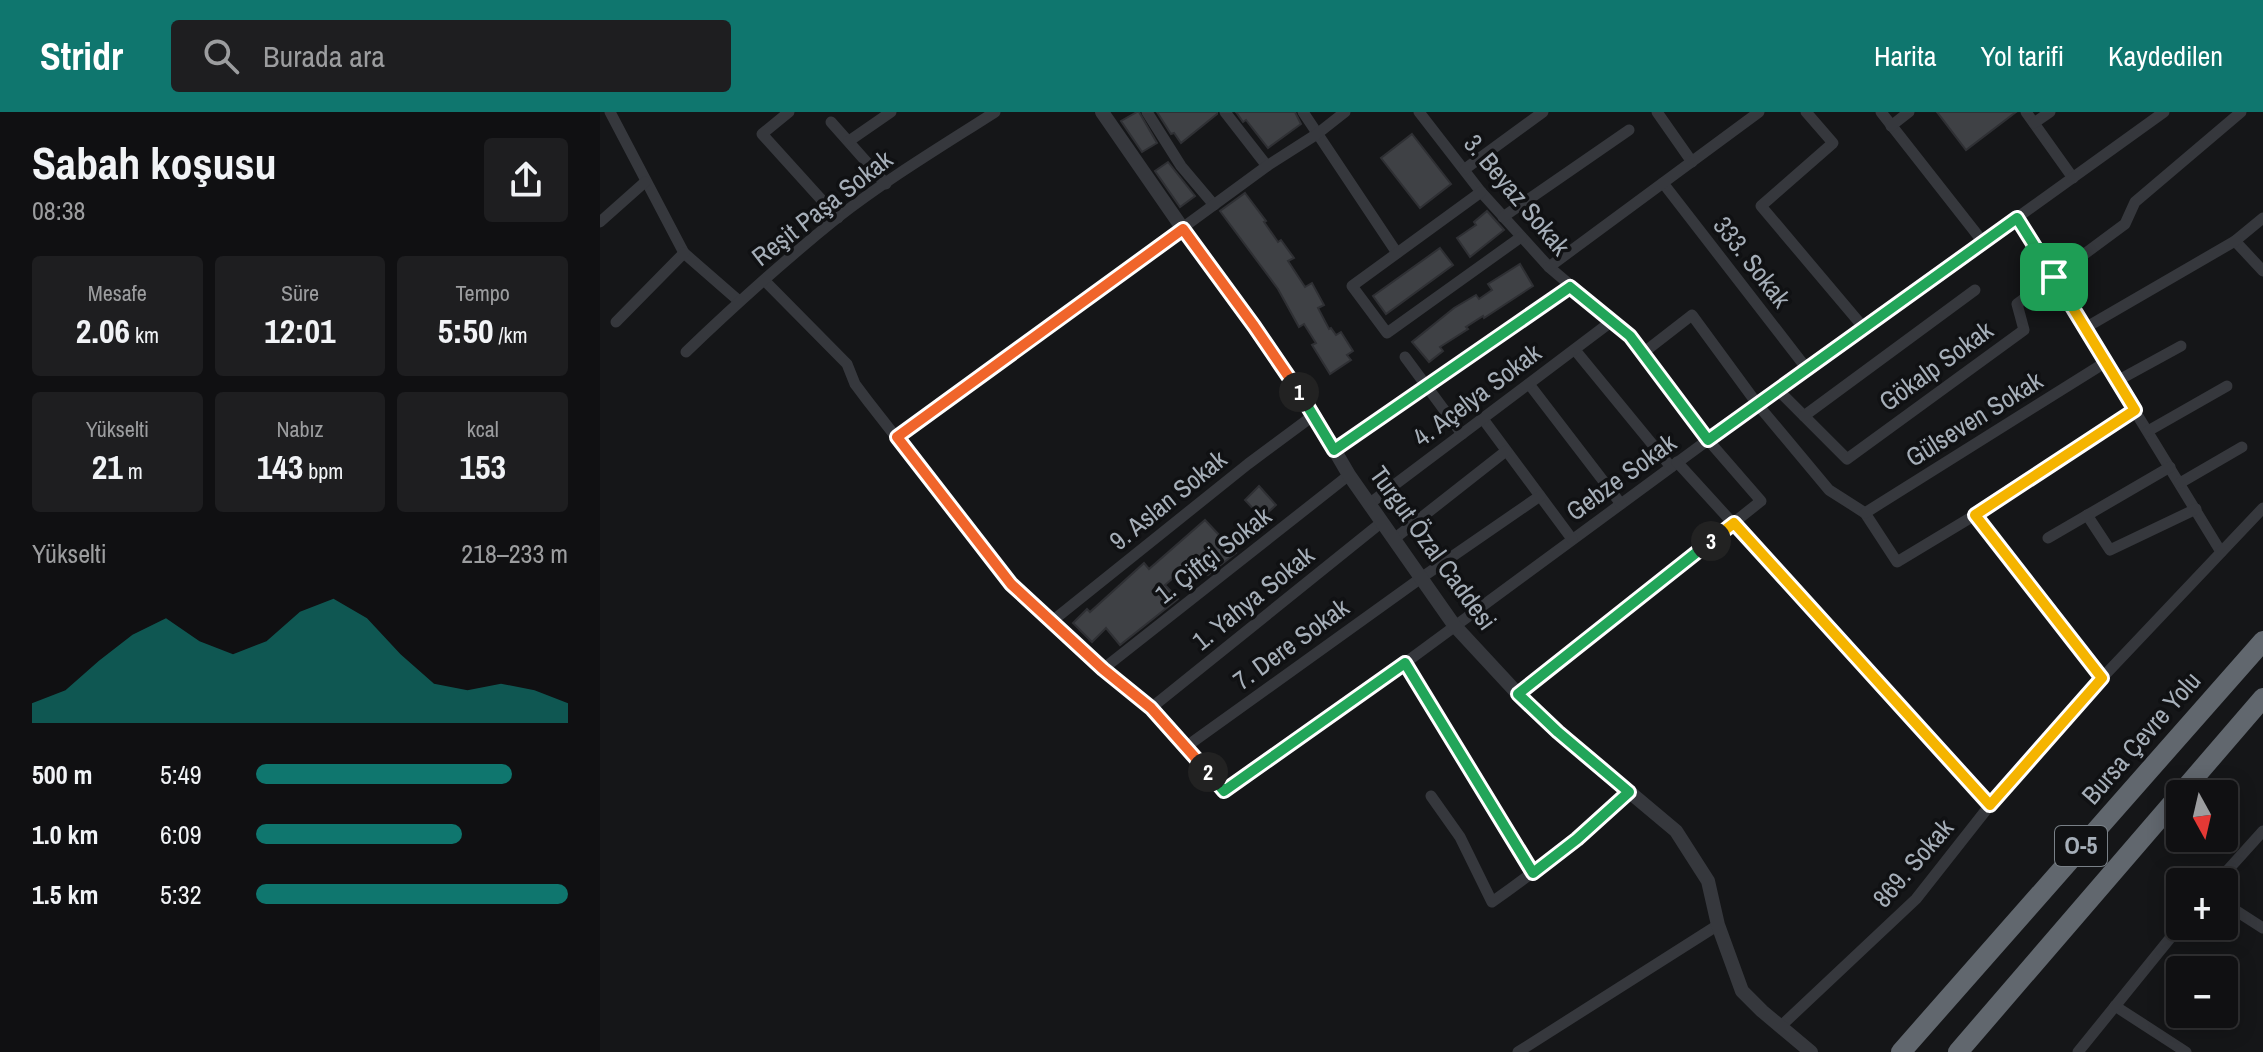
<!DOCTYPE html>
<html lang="tr">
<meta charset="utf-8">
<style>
:root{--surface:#101012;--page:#1e1e20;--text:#f1f3f6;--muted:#9c9d9f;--line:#303032;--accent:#0f766e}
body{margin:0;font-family:"Archivo Narrow",sans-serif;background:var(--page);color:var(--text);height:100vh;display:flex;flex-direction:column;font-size:30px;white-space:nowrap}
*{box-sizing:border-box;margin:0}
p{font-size:26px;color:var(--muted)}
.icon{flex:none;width:44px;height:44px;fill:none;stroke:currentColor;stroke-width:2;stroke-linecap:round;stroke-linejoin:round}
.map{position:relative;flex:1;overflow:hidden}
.sheet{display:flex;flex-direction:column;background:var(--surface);width:600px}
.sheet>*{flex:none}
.needle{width:52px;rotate:172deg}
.controls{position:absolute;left:1566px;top:668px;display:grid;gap:16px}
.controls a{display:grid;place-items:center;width:72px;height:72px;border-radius:8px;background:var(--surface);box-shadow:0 4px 20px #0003,0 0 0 2px var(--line);font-size:40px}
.pin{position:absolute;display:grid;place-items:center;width:68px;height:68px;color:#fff;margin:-34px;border-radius:16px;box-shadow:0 4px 12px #0006}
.km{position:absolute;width:40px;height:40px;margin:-20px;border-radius:50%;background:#222;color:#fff;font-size:22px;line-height:40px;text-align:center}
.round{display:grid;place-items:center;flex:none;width:84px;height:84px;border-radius:8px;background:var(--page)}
.headline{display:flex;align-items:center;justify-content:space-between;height:136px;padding:0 32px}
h1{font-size:44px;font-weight:800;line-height:60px}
.figures{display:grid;grid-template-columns:repeat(3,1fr);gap:12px;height:136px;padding:8px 32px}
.figures div{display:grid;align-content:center;border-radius:8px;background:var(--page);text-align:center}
.figures b{font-size:34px;font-weight:800}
.figures small{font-size:22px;font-weight:400}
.figures p{font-size:22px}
.chart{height:224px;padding:16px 32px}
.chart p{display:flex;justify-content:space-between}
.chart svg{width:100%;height:144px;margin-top:8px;fill:var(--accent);opacity:.7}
ul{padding:0 32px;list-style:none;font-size:26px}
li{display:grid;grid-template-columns:128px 96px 1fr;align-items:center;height:60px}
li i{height:20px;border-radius:10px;background:var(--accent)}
header{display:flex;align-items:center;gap:48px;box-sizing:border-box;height:112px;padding:0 40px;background:var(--accent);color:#fff}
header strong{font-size:38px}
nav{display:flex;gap:44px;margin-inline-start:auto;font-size:28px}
.search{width:560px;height:72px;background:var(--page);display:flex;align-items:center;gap:20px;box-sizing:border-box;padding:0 28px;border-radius:8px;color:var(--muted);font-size:30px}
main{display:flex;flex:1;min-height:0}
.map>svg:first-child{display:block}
</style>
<header>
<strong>Stridr</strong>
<div class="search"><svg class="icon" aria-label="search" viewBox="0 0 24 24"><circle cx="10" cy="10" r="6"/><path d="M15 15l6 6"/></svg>Burada ara</div>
<nav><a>Harita</a><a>Yol tarifi</a><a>Kaydedilen</a></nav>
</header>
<main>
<section class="sheet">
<div class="headline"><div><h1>Sabah koşusu</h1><p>08:38</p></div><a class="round"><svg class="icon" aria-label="share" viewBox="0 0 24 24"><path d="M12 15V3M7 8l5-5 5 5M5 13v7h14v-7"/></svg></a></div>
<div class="figures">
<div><p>Mesafe</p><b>2.06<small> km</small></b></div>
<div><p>Süre</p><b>12:01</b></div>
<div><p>Tempo</p><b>5:50<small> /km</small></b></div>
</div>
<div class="figures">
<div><p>Yükselti</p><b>21<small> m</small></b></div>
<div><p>Nabız</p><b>143<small> bpm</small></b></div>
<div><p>kcal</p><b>153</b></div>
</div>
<div class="chart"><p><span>Yükselti</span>218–233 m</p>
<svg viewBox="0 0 160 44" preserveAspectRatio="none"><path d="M0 44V38L10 34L20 25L30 17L40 12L50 19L60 23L70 19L80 10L90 6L100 12L110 23L120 32L130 34L140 32L150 34L160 38V44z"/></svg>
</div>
<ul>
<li><b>500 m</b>5:49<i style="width:82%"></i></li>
<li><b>1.0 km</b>6:09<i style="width:66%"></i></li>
<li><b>1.5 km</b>5:32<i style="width:100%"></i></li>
</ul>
</section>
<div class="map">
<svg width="1663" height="940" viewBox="0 0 1663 940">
<rect width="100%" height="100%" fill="#151618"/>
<!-- building -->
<g fill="#3f4145" stroke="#2f3034" stroke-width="2">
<polygon points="537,0 539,0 557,31 542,40 521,9"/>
<polygon points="557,0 617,0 617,2 581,31 574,21 571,22"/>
<polygon points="636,0 695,0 701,12 668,36 646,8 643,10"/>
<polygon points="1337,0 1416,0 1366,38"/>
<polygon points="812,22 851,72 820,96 781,46"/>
<polygon points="568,50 595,84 580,95 555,59"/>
<polygon points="645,81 666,109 664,110 678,130 681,128 694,146 688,149 705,175 712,171 724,193 718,196 729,217 731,216 736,223 741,220 753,239 747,243 751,248 730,262 712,233 716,231 704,212 699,215 678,177 620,99"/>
<polygon points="887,99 904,118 870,145 857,126 876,113 874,110"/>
<polygon points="840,136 853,153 786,202 773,184"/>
<polygon points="920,152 933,174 884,206 883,204 866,215 868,217 840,235 843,239 829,250 812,230 854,196 876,183 879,187 892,178 888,172"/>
<polygon points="659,374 676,393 662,406 645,388"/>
<polygon points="605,408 636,441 608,463 595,449 593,451 592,449 565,473 578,487 520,533 506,516 492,530 473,511 487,497 490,500 544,451 549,457"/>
</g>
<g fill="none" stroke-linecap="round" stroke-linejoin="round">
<!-- minor -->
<g stroke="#36383d" stroke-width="11">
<polyline points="10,0 84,141 139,189"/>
<polyline points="189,0 162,22 238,106"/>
<polyline points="547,0 581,54 614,93"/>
<polyline points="625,0 667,54"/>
<polyline points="703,0 797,141"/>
<polyline points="819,0 881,80 949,155 1030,224 1108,328 1161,389 918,582"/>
<polyline points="1057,0 1092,50"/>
<polyline points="1206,0 1233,31 1161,94 1264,216"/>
<polyline points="1281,0 1383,130"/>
<polyline points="1426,0 1473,66"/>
<polyline points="231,10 286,72"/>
<polyline points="1434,11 1450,0"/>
<polyline points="1291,14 1309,0"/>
<polyline points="249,29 291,0"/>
<polyline points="865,57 943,0"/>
<polyline points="1063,71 1207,257"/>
<polyline points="881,80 752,174 787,221 921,125"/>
<polyline points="903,105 1029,18"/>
<polyline points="1417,106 1621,440"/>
<polyline points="0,110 45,70"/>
<polyline points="1635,129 1663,159"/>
<polyline points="949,155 1159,0"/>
<polyline points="165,169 247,252 255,272 267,288 411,472 503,557 551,596 587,634 624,679 805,551 1108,328 1564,0"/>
<polyline points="16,210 84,141"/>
<polyline points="1485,216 1635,129 1663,106"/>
<polyline points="975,238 1071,355"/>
<path d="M86,240C134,194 185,148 237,106C287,67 342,34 395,0"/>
<polyline points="1043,241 1092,203 1158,293 1229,378 1265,401 1297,450 1375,403 1535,298"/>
<polyline points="805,245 862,322"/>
<polyline points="1517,269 1581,234"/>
<polyline points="929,272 1021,392"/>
<polyline points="1178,278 1247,347 1424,218 1417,192 1525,112 1535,90 1641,0"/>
<polyline points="1204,304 1375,178"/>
<polyline points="883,307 972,427"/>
<polyline points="1548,319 1627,274"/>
<polyline points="297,325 667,54 717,22 745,0"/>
<polyline points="734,338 970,175"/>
<polyline points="1077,350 1390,693"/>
<polyline points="1580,371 1642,335"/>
<polyline points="769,392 1012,209"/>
<polyline points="1265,401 1506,250"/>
<polyline points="1375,403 1502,566"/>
<polyline points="1487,403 1510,438 1596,397"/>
<polyline points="1448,426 1570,355"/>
<polyline points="794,427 906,339"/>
<polyline points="451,510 648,352 714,303"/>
<polyline points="805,551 933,761"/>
<polyline points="503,557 749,363"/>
<polyline points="551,596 782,410"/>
<polyline points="587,634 821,466 940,384"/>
<path d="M831,684L860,725L892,790C941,756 985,720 1029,680"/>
<polyline points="1617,770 1663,719"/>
<polyline points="1624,791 1663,816"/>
<polyline points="1515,894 1586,940"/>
<polyline points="1181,914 1316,787 1390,693 1502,566 1663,396"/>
<polyline points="918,940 1118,813"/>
<polyline points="1478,940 1580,814"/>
</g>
<!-- tertiary -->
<polyline stroke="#36383d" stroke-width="14" points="502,0 583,117 654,214 714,303 749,363 854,513 918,582 958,620 1076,719 1108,769 1118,813 1142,879 1162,899 1211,940"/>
<!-- motorway -->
<g stroke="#61676e" stroke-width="20">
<polyline points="1301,940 1663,529"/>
<polyline points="1358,940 1663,586"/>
</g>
</g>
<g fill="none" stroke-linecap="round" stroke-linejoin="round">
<defs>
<polyline id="split-1" points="699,280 734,338 970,175 1030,224 1108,328 1417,106 1454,165"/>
<polyline id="split-2" points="608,660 551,596 503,557 411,472 297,325 583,117 654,214 699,280"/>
<polyline id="split-3" points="608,660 624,679 805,551 933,761 977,727 1029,680 958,620 918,582 1111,429"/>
<polyline id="split-4" points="1111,429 1134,411 1390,693 1502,566 1375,403 1535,298 1454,165"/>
</defs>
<!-- split-1 casing -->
<use href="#split-1" stroke="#fff" stroke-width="16"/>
<!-- split-2 casing -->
<use href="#split-2" stroke="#fff" stroke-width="16"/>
<!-- split-3 casing -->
<use href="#split-3" stroke="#fff" stroke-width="16"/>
<!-- split-4 casing -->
<use href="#split-4" stroke="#fff" stroke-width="16"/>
<!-- split-1 -->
<use href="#split-1" stroke="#22a559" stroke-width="10"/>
<!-- split-2 -->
<use href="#split-2" stroke="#f0652b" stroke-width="10"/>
<!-- split-3 -->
<use href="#split-3" stroke="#22a559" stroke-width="10"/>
<!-- split-4 -->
<use href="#split-4" stroke="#f5b400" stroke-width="10"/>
</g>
<g text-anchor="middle" stroke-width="7" stroke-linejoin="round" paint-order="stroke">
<!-- shield labels -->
<rect fill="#101113" stroke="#798087" stroke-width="2" x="1455" y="714" width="52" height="40" rx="6"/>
<g font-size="24" font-weight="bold" fill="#a6afb9">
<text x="1481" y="742">O-5</text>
</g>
<!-- street labels -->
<g font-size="26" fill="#a6afb9" stroke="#101113">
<text transform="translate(917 83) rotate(50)" y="9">3. Beyaz Sokak</text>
<text transform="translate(222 96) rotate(-38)" y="9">Reşit Paşa Sokak</text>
<text transform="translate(1152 150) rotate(52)" y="9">333. Sokak</text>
<text transform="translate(1336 254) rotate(-36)" y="9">Gökalp Sokak</text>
<text transform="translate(877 283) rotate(-37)" y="9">4. Açelya Sokak</text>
<text transform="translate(1374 307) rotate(-32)" y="9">Gülseven Sokak</text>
<text transform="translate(1021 365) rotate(-36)" y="9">Gebze Sokak</text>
<text transform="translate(568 388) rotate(-39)" y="9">9. Aslan Sokak</text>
<text transform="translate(833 436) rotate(54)" y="9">Turgut Özal Caddesi</text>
<text transform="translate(613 443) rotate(-38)" y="9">1. Çiftçi Sokak</text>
<text transform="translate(653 486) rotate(-39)" y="9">1. Yahya Sokak</text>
<text transform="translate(691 532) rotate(-36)" y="9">7. Dere Sokak</text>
<text transform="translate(1541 626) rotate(-49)" y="9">Bursa Çevre Yolu</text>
<text transform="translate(1313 751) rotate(-49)" y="9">869. Sokak</text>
</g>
</g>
</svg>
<div class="controls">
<a><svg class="needle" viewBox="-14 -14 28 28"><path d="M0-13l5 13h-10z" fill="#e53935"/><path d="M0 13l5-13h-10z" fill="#9c9d9f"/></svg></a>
<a>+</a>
<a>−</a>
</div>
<div class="pin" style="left:1454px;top:165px;background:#1e9e55"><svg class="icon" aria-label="arrive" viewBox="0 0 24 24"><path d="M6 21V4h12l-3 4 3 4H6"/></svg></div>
<b class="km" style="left:699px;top:280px">1</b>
<b class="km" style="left:608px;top:660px">2</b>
<b class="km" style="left:1111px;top:429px">3</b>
</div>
</main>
